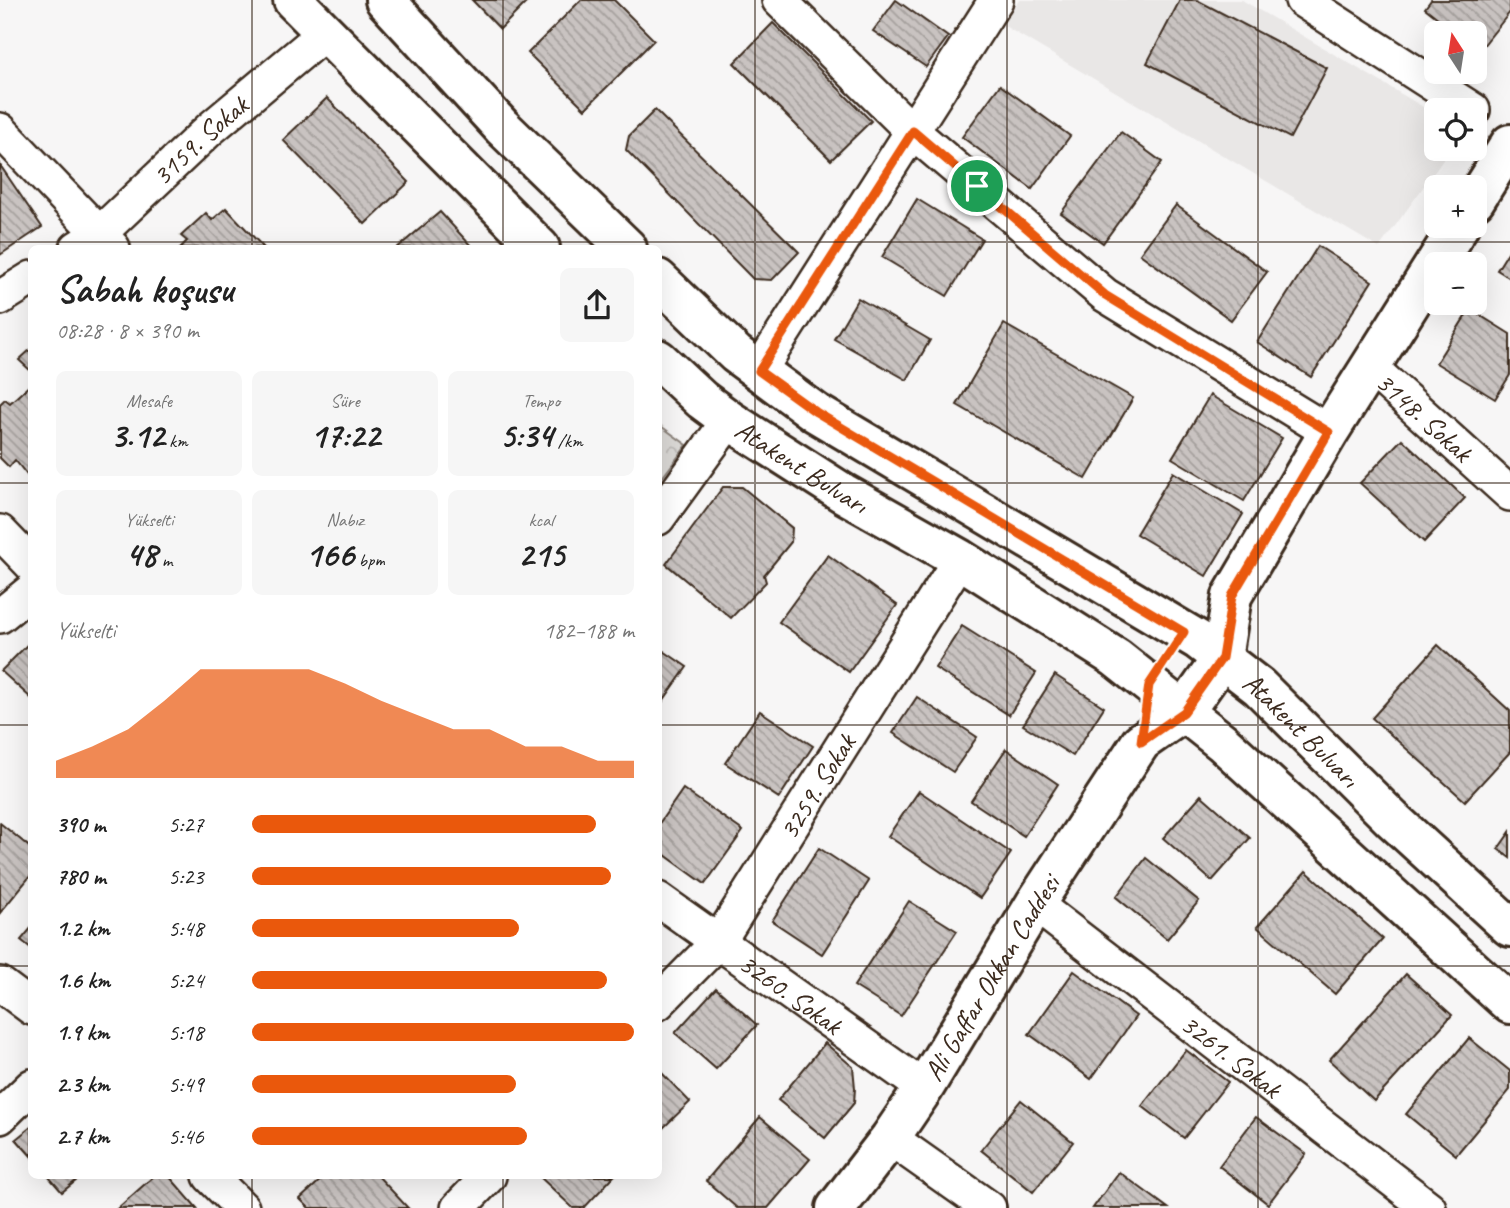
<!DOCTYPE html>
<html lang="tr">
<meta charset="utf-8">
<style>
:root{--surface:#fff;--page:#f6f6f6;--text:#222;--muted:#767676;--accent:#ea580c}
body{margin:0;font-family:Caveat,sans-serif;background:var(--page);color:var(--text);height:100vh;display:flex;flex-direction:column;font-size:26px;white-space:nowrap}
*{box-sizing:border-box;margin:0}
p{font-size:23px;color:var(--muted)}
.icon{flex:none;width:38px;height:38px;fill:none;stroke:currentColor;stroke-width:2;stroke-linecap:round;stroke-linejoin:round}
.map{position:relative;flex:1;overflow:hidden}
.panel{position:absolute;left:28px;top:245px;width:634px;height:934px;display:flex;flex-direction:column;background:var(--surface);border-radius:10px;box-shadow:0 7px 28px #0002}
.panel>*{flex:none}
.needle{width:46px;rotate:348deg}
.fabs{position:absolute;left:1424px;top:21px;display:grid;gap:14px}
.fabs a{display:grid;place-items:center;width:63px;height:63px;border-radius:10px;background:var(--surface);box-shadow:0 7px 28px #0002;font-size:35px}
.pin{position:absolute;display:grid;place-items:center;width:60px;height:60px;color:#fff;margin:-30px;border:4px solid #fff;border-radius:50%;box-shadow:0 2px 7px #0007}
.round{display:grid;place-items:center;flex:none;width:74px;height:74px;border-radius:10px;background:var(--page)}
.overview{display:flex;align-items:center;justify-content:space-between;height:119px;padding:0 28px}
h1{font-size:38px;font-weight:600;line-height:52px}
.metrics{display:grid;grid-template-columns:repeat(3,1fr);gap:10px;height:119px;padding:7px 28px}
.metrics div{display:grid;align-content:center;border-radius:10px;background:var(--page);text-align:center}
.metrics b{font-size:35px;font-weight:600}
.metrics small{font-size:19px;font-weight:400}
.metrics p{font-size:19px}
.chart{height:196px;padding:14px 28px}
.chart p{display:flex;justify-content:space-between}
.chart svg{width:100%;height:126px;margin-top:7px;fill:var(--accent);opacity:.7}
ul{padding:0 28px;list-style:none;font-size:23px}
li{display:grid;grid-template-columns:112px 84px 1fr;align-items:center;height:52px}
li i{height:18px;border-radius:9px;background:var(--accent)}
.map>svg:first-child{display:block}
</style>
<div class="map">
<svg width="1510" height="1208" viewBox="0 0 1510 1208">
<defs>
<pattern id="forest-crowns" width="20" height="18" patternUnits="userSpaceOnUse" patternTransform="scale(1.75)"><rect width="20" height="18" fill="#dbd9d6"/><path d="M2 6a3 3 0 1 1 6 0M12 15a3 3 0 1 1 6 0" fill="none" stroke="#bdbab7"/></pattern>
<pattern id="building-back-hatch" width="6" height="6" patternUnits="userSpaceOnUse" patternTransform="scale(1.75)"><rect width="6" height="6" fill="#c9c3c1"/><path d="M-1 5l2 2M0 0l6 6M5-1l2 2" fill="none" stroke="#a49f9c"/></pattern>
</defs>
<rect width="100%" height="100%" fill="#f7f6f6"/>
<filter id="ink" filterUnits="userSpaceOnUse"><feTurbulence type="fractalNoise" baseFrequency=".0143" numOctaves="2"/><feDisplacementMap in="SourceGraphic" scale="14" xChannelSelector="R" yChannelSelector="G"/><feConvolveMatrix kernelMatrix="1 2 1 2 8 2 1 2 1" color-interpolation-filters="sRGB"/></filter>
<g filter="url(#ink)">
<!-- built -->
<polygon fill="#e9e7e6" points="1019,0 1242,0 1437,115 1437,149 1451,149 1379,248 1003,25"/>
<!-- forest -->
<polygon fill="url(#forest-crowns)" stroke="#8b827a" stroke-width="2" points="658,424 687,445 658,483"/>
<!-- building -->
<g fill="url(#building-back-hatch)" stroke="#3b2a1e" stroke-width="2">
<polygon points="472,0 529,0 500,29"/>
<polygon points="581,0 614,0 654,40 585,109 528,53"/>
<polygon points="896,0 948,37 926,67 873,31"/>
<polygon points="1180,0 1197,0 1327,68 1290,138 1147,63"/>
<polygon points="1431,0 1510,0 1510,12 1475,56 1475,33 1450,33 1453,30 1425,8"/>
<polygon points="773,23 871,121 831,160 734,63"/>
<polygon points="1000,85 1070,136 1032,189 962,137"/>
<polygon points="327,98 409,182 365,224 283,140"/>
<polygon points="655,110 799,252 772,280 753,279 626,150 629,136"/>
<polygon points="1121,132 1162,162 1103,243 1061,213"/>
<polygon points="0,165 42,227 0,255"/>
<polygon points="917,199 982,239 947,296 882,257"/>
<polygon points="1176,205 1267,272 1231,320 1140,254"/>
<polygon points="226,208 264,248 180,248 187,241 181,236 206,213 212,220"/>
<polygon points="440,212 473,248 397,248"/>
<polygon points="1318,246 1372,281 1311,377 1257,342"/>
<polygon points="1510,249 1510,278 1497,270"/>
<polygon points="858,298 930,340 907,380 834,339"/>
<polygon points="1470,309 1510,334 1510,375 1495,399 1436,363"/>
<polygon points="1004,324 1133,398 1086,479 957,405"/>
<polygon points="32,348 32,372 19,360"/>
<polygon points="32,383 32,471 27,475 15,460 9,467 0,458 0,404 5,399 10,403"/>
<polygon points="1210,395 1282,438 1244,501 1172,458"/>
<polygon points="1402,439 1465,498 1424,542 1360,483"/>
<polygon points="1173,472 1243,514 1206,576 1136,534"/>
<polygon points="723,487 742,487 792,528 791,542 764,575 766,582 731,618 666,564"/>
<polygon points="828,555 897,605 849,672 779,622"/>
<polygon points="962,626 1036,673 1009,715 935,668"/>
<polygon points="32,640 32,699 1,671"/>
<polygon points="1438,645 1510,711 1510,752 1465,801 1372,718"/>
<polygon points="658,647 687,667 658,708"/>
<polygon points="1055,675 1104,707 1073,756 1023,725"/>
<polygon points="917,697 977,737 953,772 893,733"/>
<polygon points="760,711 813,746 779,798 725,763"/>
<polygon points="1006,749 1058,784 1024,836 971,801"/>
<polygon points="683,789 743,831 705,884 658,850 658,825"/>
<polygon points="919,791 1011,853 980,898 888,836"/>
<polygon points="1201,795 1250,838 1212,881 1163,838"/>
<polygon points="0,823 32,849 32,874 0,913"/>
<polygon points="1510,832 1510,858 1498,849"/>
<polygon points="819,848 869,881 822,954 772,921"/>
<polygon points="1146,858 1199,901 1167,939 1116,897"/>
<polygon points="1306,871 1383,939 1335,994 1257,927"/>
<polygon points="909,901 957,931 901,1016 854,986"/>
<polygon points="32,927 32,949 21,940"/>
<polygon points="1074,971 1136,1016 1091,1079 1029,1034"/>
<polygon points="1406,974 1452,1015 1374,1101 1329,1060"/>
<polygon points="716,988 757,1025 716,1069 675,1033"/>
<polygon points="1469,1038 1510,1071 1510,1090 1456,1155 1406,1114"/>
<polygon points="825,1043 853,1067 855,1088 854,1103 825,1138 778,1100"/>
<polygon points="1186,1050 1228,1082 1184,1138 1142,1106"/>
<polygon points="658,1069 690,1102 658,1133"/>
<polygon points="1021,1100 1073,1142 1033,1192 981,1150"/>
<polygon points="760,1117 810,1159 768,1208 737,1208 706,1181"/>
<polygon points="1256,1117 1306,1154 1268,1204 1219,1166"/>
<polygon points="32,1126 32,1157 16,1139"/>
<polygon points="1119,1172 1168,1208 1093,1208"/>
<polygon points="48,1176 82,1176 62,1192"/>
<polygon points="154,1176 169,1176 197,1208 118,1208"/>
<polygon points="325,1176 378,1176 408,1208 309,1208 300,1199"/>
<polygon points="539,1176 614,1176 584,1208 573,1208"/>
</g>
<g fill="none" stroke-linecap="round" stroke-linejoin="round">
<defs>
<g id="street">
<polyline points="779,0 913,132 1105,295 1329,432"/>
<polyline points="1302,0 1473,110"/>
<polyline points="0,130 113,248"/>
<path id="s1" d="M77,248L99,234L210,129L326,32"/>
<polyline points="0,298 32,278"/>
<path id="s2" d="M1371,368L1510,494"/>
<polyline points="759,371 996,0"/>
<polyline points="658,518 729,420"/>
<polyline points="0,532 32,565"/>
<polyline points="0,616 32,590"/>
<path id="s3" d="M658,899L924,1088"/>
<path id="s4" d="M1035,904L1429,1208"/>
<polyline points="0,984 32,1008"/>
<path id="s5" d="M658,1003L719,941L960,559"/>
<polyline points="0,1117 32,1086"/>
<polyline points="890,1138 989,1208"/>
<polyline points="210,1176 242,1208"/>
<polyline points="458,1208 489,1176"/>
</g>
<g id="secondary">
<polyline points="293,0 540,248"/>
<polyline points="385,0 502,127 627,248"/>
<polyline points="1475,200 1510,144"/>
<path id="s6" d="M658,279L736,354L816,413L1198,640L1259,687L1392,819L1510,927"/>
<path id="s7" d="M658,359L702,400L729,420L843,493L960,559L1116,658L1222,742L1510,1004"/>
<path id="s8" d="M836,1208L890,1138L924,1088L1035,904L1141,742L1184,712L1222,658L1232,596L1329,432L1459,226"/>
</g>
</defs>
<!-- street casing -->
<use href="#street" stroke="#3b2a1e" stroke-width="38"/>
<!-- secondary casing -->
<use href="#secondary" stroke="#3b2a1e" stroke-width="44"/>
<!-- street -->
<use href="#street" stroke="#fff" stroke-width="33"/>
<!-- secondary -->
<use href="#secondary" stroke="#fff" stroke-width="38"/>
</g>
</g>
<g fill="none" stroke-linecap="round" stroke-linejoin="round" filter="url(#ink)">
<defs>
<polygon id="route" points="913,131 1105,295 1329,432 1232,596 1222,658 1184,712 1141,742 1149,685 1184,632 816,412 759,371"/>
</defs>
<!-- route casing -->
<use href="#route" stroke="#fff" stroke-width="14"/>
<!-- route -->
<use href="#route" stroke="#ea580c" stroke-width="9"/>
</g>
<!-- grid -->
<path fill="none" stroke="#3b2a1e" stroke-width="2" stroke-opacity="0.55" d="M252,0V248M503,0V248M755,0V1208M1007,0V1208M1258,0V1208M0,242H1510M0,483H32M658,483H1510M0,725H32M658,725H1510M0,966H32M658,966H1510M252,1176V1208M503,1176V1208"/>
<g text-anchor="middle" stroke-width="5" stroke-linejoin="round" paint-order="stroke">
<!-- street labels -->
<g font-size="28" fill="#3b2a1e" stroke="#fff">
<text dy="10" stroke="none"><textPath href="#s1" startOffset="164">3159. Sokak</textPath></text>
<text dy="10" stroke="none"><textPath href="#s2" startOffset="72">3148. Sokak</textPath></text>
<text dy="10" stroke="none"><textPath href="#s7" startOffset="180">Atakent Bulvarı</textPath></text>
<text dy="10" stroke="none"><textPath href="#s6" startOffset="789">Atakent Bulvarı</textPath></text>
<text dy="10" stroke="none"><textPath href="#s5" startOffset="270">3259. Sokak</textPath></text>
<text dy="10" stroke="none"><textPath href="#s8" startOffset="278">Ali Gaffar Okkan Caddesi</textPath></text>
<text dy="10" stroke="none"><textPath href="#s3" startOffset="163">3260. Sokak</textPath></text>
<text dy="10" stroke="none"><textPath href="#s4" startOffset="248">3261. Sokak</textPath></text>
</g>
</g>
</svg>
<div class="fabs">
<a><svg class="needle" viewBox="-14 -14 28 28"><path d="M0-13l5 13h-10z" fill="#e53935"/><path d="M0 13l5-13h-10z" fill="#767676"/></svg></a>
<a><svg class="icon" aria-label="locate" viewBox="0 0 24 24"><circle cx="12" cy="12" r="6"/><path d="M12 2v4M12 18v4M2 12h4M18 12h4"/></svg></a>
<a>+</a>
<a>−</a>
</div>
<div class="pin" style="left:977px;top:186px;background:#1e9e55"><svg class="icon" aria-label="arrive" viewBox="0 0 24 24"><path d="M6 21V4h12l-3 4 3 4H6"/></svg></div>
<section class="panel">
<div class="overview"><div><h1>Sabah koşusu</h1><p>08:28 · 8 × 390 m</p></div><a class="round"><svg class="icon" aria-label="share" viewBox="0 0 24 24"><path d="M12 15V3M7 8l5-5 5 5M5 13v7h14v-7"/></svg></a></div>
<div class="metrics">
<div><p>Mesafe</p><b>3.12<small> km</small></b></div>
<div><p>Süre</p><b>17:22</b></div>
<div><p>Tempo</p><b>5:34<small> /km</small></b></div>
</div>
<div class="metrics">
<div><p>Yükselti</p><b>48<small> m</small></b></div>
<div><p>Nabız</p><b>166<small> bpm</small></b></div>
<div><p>kcal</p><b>215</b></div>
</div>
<div class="chart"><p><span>Yükselti</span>182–188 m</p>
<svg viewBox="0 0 160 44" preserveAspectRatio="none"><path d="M0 44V38L10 33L20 27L30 17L40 6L50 6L60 6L70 6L80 11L90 17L100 22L110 27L120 27L130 33L140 33L150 38L160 38V44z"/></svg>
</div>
<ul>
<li><b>390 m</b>5:27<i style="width:90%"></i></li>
<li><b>780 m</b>5:23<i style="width:94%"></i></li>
<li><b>1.2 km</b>5:48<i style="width:70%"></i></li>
<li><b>1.6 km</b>5:24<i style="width:93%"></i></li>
<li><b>1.9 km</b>5:18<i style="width:100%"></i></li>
<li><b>2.3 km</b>5:49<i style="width:69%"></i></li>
<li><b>2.7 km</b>5:46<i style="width:72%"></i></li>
</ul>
</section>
</div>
